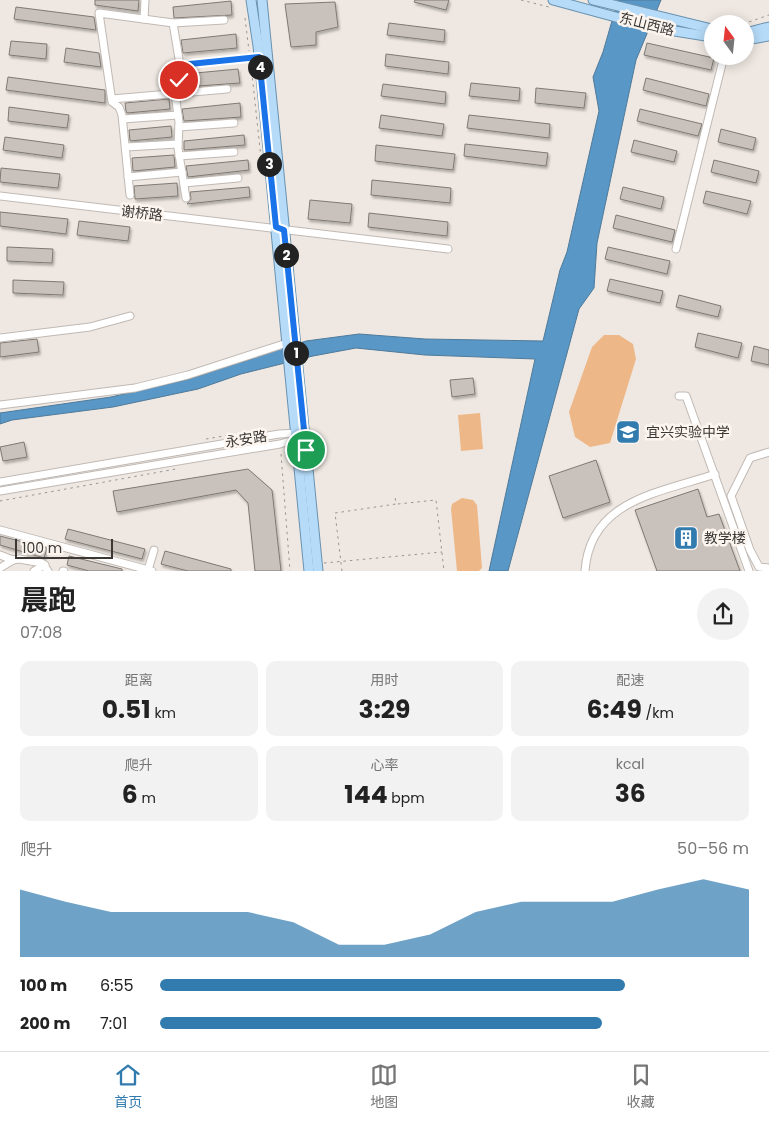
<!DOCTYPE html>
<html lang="zh">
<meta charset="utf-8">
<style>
:root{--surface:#fff;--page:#f2f2f2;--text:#222;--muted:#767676;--line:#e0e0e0;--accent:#317baf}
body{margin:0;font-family:Poppins,"Noto Sans SC",sans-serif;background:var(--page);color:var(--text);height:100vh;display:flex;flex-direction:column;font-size:19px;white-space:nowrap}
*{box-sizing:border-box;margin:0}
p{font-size:16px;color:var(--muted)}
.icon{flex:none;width:28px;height:28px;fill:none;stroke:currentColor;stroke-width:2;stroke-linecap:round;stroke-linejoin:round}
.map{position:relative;height:571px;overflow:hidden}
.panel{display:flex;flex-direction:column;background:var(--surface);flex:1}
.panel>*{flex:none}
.needle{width:32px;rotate:345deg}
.controls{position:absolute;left:704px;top:15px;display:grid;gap:10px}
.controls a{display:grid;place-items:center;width:50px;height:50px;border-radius:50%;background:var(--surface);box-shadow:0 2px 12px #0003;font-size:25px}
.scale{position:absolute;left:15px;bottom:12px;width:98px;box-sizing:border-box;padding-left:5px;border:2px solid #3a3735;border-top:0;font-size:14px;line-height:18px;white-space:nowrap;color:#3a3735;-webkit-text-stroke:4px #fcf5ef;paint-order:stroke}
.pin{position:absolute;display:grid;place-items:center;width:42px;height:42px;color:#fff;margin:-21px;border:2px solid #fff;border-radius:50%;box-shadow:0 1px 5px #0007}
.km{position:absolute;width:25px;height:25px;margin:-12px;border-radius:50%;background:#222;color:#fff;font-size:14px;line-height:25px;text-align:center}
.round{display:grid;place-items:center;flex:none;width:52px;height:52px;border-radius:26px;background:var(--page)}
.summary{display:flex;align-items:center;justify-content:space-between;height:85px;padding:0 20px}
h1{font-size:28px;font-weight:700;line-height:38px}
.stats{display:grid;grid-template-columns:repeat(3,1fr);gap:8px;height:85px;padding:5px 20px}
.stats div{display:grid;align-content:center;border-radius:10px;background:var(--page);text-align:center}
.stats b{font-size:25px;font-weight:700}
.stats small{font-size:14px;font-weight:400}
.stats p{font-size:14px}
.chart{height:140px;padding:10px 20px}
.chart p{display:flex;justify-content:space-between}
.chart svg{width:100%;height:90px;margin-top:5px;fill:var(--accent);opacity:.7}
ul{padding:0 20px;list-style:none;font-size:16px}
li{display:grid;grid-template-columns:80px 60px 1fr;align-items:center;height:38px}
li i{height:12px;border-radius:6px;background:var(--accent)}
.tab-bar{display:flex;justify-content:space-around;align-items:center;height:70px;border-top:1px solid var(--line);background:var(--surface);font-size:14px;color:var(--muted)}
.tab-bar a{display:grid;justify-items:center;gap:2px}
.tab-bar .current{color:var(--accent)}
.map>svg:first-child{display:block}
</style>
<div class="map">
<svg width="769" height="571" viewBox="0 0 769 571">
<defs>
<filter id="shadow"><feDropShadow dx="1.5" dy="2.5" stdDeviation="1" flood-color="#0004"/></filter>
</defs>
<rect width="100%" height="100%" fill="#efe8e2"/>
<!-- green -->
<g fill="#edb788">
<polygon points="604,335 619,335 633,344 636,359 610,443 590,447 575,437 569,412 592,347"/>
<polygon points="480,413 483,449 461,451 458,415"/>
<polygon points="462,498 473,500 477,505 482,568 479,571 457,571 451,509 452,504"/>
</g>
<!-- water -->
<polygon fill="#5897c6" stroke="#4f7a9a" points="618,0 661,0 636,60 597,243 594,288 579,309 508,571 489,571 535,359 425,355 356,348 313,356 241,374 198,389 113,407 12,420 0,424 0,413 111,397 189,379 306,341 359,334 425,339 543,341 560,270 567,252 599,111 593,77 603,52"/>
<!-- building -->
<g fill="#c8c1bc" stroke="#7f7973" filter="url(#shadow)">
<polygon points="95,0 139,0 138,11 95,5"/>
<polygon points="415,0 449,0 446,10 414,2"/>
<polygon points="231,1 232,15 174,18 173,7"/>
<polygon points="335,2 338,27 316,32 316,45 291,47 285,4"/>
<polygon points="16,7 94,17 96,30 14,19"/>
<polygon points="389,23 445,30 444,42 387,35"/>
<polygon points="236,34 237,48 183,53 181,40"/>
<polygon points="11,41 47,44 46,59 9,55"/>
<polygon points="647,43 714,58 711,70 644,55"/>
<polygon points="66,48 99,53 101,67 64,62"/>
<polygon points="386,54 449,62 448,74 385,66"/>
<polygon points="238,69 240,83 184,87 185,74"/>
<polygon points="8,77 105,90 105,103 6,90"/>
<polygon points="646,78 709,94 706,106 643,90"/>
<polygon points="471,83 520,88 519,101 469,96"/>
<polygon points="383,84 446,92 445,104 381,96"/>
<polygon points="536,88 586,93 584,108 535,103"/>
<polygon points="169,99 170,109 127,113 126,111 125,103"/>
<polygon points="240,103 241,117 184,121 182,109"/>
<polygon points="9,107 69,115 67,128 8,121"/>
<polygon points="640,109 702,124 698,136 637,121"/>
<polygon points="381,115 444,124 442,136 379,128"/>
<polygon points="469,115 550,124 549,138 467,128"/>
<polygon points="171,126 172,137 130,141 129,130"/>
<polygon points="721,129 756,138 753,150 718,142"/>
<polygon points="244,135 245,145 184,150 184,141"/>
<polygon points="5,137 64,145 62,158 3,150"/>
<polygon points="634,140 677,151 674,162 631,152"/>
<polygon points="465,144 548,153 546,166 464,156"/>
<polygon points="376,145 455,154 453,170 375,161"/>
<polygon points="174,155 175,167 133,171 132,158"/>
<polygon points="248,160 249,170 188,177 186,166"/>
<polygon points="714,160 759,171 756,183 711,172"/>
<polygon points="1,168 60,174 58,188 0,182"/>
<polygon points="372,180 451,188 450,203 371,195"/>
<polygon points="177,183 178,196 135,199 134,186"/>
<polygon points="249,187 250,197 187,204 191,199 190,192"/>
<polygon points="623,187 664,197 661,209 620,199"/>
<polygon points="706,191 751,201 747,214 703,203"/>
<polygon points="310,200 352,204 350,223 308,219"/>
<polygon points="0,212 68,219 66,234 0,226"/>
<polygon points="369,213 448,222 447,236 368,227"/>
<polygon points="616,215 675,230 672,242 613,228"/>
<polygon points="79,221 130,227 128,241 77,235"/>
<polygon points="7,247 53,249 52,263 7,261"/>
<polygon points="608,247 670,261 667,274 605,259"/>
<polygon points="610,279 663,291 660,303 607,291"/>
<polygon points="13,280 64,282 63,295 13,293"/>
<polygon points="679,295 721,306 718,317 676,307"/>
<polygon points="698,333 742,343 738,358 695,347"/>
<polygon points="37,339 39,352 0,357 0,343"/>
<polygon points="754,346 769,350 769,365 751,361"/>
<polygon points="473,378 475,394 452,397 450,380"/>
<polygon points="24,442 27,457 3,461 0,447"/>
<polygon points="596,460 610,502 563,518 549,476"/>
<polygon points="248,469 272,490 281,571 255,571 248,503 236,490 117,512 113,491"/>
<polygon points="698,489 707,517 719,514 740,571 657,571 635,510"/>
<polygon points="68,529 145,549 142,559 65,539"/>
<polygon points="0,536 47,548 44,558 0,545"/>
<polygon points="165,551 231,569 231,571 188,571 161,564"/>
<polygon points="69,556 122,569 122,571 89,571 67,565"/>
</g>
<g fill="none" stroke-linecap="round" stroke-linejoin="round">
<defs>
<g id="minor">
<polyline points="144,19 145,0"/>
<polyline points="173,23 224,20"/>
<polyline points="180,65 259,57"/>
<polyline points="175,94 179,122 178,148 186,198"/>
<polyline points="112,99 227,89"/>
<polyline points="123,119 178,115"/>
<polyline points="179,127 234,123"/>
<polyline points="126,147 178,144"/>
<polyline points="179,156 234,152"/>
<polyline points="128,177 182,172"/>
<polyline points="184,183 238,178"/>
<polyline points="130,195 122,115 119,107 112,102 99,13 173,23 180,65 178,93"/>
<polyline points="0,196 448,249"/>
<polyline points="676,249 724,56"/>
<polyline points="0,338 90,327 130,316"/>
<polyline points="679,396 686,396 749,571"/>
<polyline points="0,405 135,388 188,375 287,343"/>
<polyline points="769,452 750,458 731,496 750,550 759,567 769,568"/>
<polyline points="0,482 279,434 299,433"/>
<polyline points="0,491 280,444 300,438"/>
<polyline points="0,530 152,571"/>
<polyline points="0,555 13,560 0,568"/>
<polyline points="13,560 19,559 42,563 48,571"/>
<polyline points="148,570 154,550"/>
<polyline points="34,571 45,565"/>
<polyline points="63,571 64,571"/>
<path d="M585,571C590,500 659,493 715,474"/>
</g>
<g id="major">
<polyline points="251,0 258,46 309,571"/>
<polyline points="262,0 318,571"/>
<polyline points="553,0 656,28 712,37"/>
<polyline points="593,0 712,29"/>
<polyline points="745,33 769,27"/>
<polyline points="745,40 769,36"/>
</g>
</defs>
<!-- minor casing -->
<use href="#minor" stroke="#c0b9b4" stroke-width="9"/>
<!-- major casing -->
<use href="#major" stroke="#6992b0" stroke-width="11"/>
<!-- path -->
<g stroke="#999490" stroke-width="1" stroke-dasharray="2.5 4" stroke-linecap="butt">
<polyline points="521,0 549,7"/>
<polyline points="245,18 249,51"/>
<polyline points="743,24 769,15"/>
<polyline points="251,65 261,158"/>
<polyline points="206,439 236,434"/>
<polyline points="281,454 290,571"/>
<polyline points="0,501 176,469"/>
<polyline points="398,504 436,500 444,571"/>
<polyline points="324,563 442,552"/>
<polyline points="342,571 335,513 396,504 395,496"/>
</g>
<!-- minor -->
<use href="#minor" stroke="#fff" stroke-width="7"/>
<!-- major -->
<use href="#major" stroke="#b5dbf8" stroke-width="9"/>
</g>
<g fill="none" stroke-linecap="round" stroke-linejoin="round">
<defs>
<polyline id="route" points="179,80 180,65 259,57 276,227 284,230 306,450"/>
</defs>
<!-- route casing -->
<use href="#route" stroke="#fff" stroke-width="10"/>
<!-- route -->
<use href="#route" stroke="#1a73e8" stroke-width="6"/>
</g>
<!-- icons -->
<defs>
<symbol id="school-square" viewBox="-11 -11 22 22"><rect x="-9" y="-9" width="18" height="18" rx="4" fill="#317baf" stroke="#fcf5ef"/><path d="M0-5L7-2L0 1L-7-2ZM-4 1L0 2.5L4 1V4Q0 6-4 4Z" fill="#fff"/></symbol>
<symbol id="building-square" viewBox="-11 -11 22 22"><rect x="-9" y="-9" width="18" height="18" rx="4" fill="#317baf" stroke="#fcf5ef"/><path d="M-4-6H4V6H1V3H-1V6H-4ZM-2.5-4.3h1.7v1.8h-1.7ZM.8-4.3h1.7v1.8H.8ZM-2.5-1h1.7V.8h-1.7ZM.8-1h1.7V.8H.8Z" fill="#fff"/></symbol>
</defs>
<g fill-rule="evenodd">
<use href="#school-square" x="614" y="418" width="28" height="28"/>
<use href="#building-square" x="672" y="524" width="28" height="28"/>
</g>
<g text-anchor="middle" stroke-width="5" stroke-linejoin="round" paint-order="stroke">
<!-- street labels -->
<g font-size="14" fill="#3a3735" stroke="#fcf5ef">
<text transform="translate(647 24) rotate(14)" y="5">东山西路</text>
<text transform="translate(142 213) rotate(7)" y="5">谢桥路</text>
<text transform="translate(246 439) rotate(-9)" y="5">永安路</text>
</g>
<!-- poi labels -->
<g font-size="14" fill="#3a3735" stroke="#fcf5ef" text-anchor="start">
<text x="646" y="437">宜兴实验中学</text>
<text x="704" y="543">教学楼</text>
</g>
</g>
</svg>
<div class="controls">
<a><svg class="needle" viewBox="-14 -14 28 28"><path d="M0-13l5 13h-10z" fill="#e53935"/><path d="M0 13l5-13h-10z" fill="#767676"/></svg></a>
</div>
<div class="scale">100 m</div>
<div class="pin" style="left:306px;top:450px;background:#1e9e55"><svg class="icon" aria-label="arrive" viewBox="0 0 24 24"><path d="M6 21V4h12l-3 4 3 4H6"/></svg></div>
<div class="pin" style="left:179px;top:80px;background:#d93025"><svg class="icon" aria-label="check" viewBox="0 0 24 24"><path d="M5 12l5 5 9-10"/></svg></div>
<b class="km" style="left:296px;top:353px">1</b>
<b class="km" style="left:286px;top:255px">2</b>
<b class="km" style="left:269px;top:164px">3</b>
<b class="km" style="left:260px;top:67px">4</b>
</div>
<section class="panel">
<div class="summary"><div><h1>晨跑</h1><p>07:08</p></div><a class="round"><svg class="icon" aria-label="share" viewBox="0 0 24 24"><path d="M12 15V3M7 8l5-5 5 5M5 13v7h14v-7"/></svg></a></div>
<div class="stats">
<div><p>距离</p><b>0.51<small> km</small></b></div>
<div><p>用时</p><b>3:29</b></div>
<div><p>配速</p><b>6:49<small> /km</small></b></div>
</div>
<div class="stats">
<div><p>爬升</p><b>6<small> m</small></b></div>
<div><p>心率</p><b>144<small> bpm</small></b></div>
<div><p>kcal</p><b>36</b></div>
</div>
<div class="chart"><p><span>爬升</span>50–56 m</p>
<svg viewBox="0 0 160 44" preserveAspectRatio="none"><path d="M0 44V11L10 17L20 22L30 22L40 22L50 22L60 27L70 38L80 38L90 33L100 22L110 17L120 17L130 17L140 11L150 6L160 11V44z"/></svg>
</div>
<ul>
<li><b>100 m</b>6:55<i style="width:79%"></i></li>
<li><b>200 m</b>7:01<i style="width:75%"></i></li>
</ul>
</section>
<nav class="tab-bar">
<a class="current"><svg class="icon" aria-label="home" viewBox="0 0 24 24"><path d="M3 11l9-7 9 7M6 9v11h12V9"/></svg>首页</a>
<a><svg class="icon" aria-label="map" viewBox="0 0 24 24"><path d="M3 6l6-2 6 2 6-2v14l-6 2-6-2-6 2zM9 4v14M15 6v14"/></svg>地图</a>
<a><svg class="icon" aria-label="saved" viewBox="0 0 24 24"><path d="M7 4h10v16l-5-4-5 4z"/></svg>收藏</a>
</nav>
